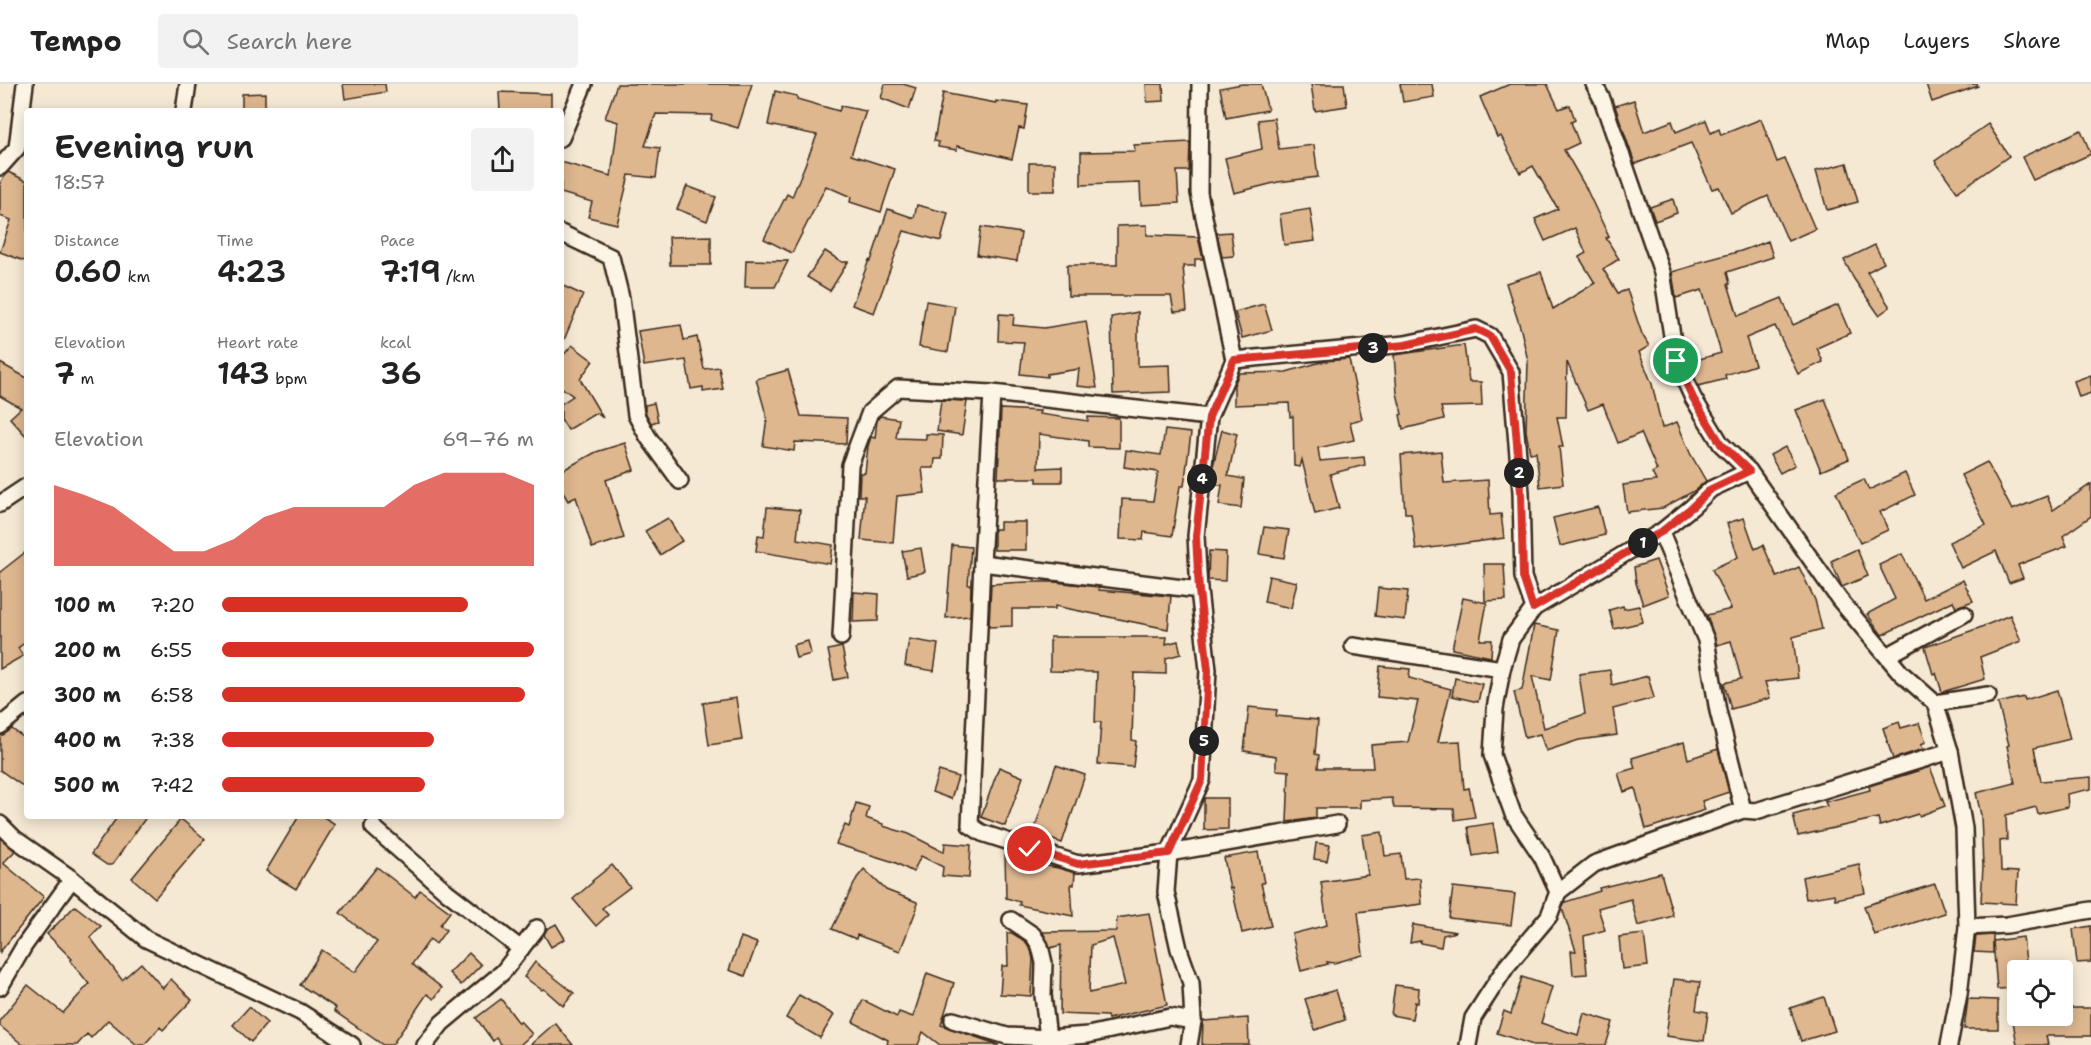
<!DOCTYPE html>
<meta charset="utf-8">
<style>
:root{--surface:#fff;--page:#f2f2f2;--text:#222;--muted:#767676;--line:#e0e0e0;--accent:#d93025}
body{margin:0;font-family:"Shantell Sans",sans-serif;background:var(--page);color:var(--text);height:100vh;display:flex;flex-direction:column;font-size:22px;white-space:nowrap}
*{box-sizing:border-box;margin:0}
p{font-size:20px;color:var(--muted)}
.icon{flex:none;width:33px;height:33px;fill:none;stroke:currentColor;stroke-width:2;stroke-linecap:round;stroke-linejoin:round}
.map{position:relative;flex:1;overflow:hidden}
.drawer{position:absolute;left:24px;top:24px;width:540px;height:711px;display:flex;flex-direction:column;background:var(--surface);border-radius:6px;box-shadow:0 3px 15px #0003}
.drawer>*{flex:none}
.fabs{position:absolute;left:2007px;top:876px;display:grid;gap:12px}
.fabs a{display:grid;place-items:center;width:66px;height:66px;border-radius:6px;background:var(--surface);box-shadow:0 3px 15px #0003;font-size:30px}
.pin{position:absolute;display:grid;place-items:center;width:51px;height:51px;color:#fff;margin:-26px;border:3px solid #fff;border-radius:50%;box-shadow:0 2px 6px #0007}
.km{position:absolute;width:30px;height:30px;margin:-15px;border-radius:50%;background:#222;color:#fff;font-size:16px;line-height:30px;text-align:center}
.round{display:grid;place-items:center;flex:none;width:63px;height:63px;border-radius:6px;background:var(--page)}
.overview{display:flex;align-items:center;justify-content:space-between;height:102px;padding:0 30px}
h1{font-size:33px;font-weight:600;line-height:45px}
.figures{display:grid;grid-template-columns:repeat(3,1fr);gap:9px;height:102px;padding:6px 30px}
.figures div{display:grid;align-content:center}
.figures b{font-size:30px;font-weight:600}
.figures small{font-size:16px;font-weight:400}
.figures p{font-size:16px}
.chart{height:168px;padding:12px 30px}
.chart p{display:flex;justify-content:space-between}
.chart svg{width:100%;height:108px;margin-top:6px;fill:var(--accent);opacity:.7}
ul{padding:0 30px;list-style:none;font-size:20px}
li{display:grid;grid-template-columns:96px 72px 1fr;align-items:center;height:45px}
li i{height:15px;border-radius:8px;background:var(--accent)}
header{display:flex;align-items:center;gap:36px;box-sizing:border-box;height:84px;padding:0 30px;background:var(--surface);border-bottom:2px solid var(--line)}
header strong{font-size:28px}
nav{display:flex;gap:33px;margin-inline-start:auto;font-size:21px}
.search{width:420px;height:54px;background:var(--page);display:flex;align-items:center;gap:15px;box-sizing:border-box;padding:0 21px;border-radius:6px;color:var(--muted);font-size:22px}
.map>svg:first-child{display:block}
</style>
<header>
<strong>Tempo</strong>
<div class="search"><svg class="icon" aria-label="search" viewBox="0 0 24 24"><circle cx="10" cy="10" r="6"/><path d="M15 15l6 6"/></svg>Search here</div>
<nav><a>Map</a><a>Layers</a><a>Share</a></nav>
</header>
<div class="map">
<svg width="2091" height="961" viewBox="0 0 2091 961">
<rect width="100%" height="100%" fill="#f6e9d4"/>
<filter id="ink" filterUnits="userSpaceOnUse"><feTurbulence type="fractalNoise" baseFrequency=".0167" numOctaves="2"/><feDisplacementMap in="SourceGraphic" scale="12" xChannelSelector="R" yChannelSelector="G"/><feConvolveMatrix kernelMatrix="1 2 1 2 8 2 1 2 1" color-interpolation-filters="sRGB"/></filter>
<g filter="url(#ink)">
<!-- building -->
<g fill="#deb78f" stroke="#3b2a1e" stroke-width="1.5" fill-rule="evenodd">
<polygon points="343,0 385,0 386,8 345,15"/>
<polygon points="617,0 752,0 738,44 711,36 712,31 656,30 645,62 660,64 656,94 629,91 617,140 588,133 592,118 561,109 561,78 611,92 618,38 605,34"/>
<polygon points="885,0 903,0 916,4 909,25 881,14"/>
<polygon points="1146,0 1163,0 1164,17 1147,18"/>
<polygon points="1242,0 1261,0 1268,26 1226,34 1220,4"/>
<polygon points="1311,0 1344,0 1347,22 1315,27"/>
<polygon points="1400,0 1432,0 1434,13 1403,18"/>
<polygon points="1510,0 1547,0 1559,25 1570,21 1575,36 1571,38 1579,59 1564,66 1585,102 1609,153 1606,154 1619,175 1603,185 1618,209 1627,206 1642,250 1649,262 1639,268 1652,300 1662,344 1677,338 1690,369 1706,397 1694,407 1663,424 1627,428 1623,401 1656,397 1652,389 1657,386 1641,349 1618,359 1603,320 1588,326 1567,278 1566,333 1557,333 1563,363 1559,363 1563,400 1540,403 1536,368 1530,369 1526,347 1528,277 1521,246 1506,199 1541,188 1553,225 1595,199 1579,173 1586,169 1575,144 1545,157 1535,135 1558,125 1533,82 1520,89 1501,52 1497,53 1480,13"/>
<polygon points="1926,0 1977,0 1978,2 1932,18"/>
<polygon points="775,7 797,12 797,15 839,27 841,22 866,27 851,71 895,85 881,128 850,118 851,113 826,102 792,169 764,155 787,110 792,113 817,51 768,41"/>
<polygon points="499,8 551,10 551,27 500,27"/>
<polygon points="265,9 265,27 242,27 242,10"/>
<polygon points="943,9 996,19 996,17 1028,21 1024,45 1019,44 1012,75 957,62 957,66 938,63 939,58 934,57"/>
<polygon points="1634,16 1644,48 1672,37 1676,48 1706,36 1711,49 1719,45 1721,51 1761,35 1777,78 1785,75 1815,145 1788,157 1768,112 1731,129 1719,103 1712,105 1691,59 1635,80 1615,22"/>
<polygon points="1274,34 1279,65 1314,61 1318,93 1278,98 1234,109 1225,74 1262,65 1258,36"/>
<polygon points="1988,40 2009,72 1957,108 1935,77"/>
<polygon points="2081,46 2091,70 2033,96 2022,73"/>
<polygon points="1190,58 1189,87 1177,87 1179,119 1141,121 1140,99 1081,101 1081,68 1135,67 1134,61"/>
<rect x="1029" y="79" width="26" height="28"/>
<polygon points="1847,79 1858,118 1827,126 1816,87"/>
<polygon points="8,88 27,97 27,178 0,168 11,136 0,132 0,100 4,92"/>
<polygon points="687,102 716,113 707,137 677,125"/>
<polygon points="1673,115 1677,129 1655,137 1650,123"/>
<polygon points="917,121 948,129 941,157 904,147 874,229 852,221 869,176 871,177 888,125 914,134"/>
<polygon points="1310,125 1315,157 1284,161 1280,130"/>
<polygon points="1147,141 1147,151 1198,153 1203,175 1195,175 1195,182 1183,182 1187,227 1174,228 1171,212 1068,212 1067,181 1117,181 1117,142"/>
<polygon points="981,143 1021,149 1017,177 977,171"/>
<polygon points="1231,148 1234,172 1222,173 1217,149"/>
<polygon points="711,152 711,181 670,181 669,153"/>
<polygon points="1768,157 1773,173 1727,188 1730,200 1728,200 1738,232 1782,214 1793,241 1838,221 1850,249 1817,264 1823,278 1798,290 1775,242 1746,254 1755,281 1725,291 1726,295 1698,302 1689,278 1721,269 1702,206 1676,214 1672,188 1696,181 1696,179 1741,167"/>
<polygon points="1875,161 1884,179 1867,188 1890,223 1879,231 1854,195 1844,176"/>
<polygon points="825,167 842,178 848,178 830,207 807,193"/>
<polygon points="746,176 788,177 775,203 745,203"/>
<polygon points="561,201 583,211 561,263"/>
<polygon points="926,217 955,222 948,268 919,263"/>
<polygon points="1264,220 1272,246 1242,254 1235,228"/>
<polygon points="1138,228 1138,282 1170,281 1171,308 1113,310 1111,233"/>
<polygon points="999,230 1014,231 1013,241 1044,244 1086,237 1097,304 1077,302 1079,285 1047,290 1047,293 1020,290 1024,258 998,257"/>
<polygon points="681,241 684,256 697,253 704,285 719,283 723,305 703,308 703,303 691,305 686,276 644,282 638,247"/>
<polygon points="572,261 593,277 580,295 603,334 596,329 568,346 561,335 561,320 573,312 561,303 561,274"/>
<polygon points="1464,261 1469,298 1481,298 1482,322 1441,323 1444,335 1403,345 1400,331 1402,330 1397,309 1394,271"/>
<polygon points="1349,275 1362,335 1350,338 1354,356 1318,364 1320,377 1364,373 1365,381 1330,390 1339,424 1315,430 1302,376 1300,383 1294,382 1293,332 1290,333 1289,319 1234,321 1234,301 1239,289 1286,288 1325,277"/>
<polygon points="0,279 27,294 27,353 10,334 21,324 0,312"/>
<polygon points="788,286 801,332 847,334 846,360 795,358 794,367 763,362 767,334 756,295"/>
<polygon points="2091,291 2091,309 2079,313 2074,297"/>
<polygon points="1825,315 1849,375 1821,387 1796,326"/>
<polygon points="941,316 967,317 962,351 937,347"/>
<polygon points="654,319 658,337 651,339 645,328 645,321"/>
<polygon points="1001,325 1040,327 1039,330 1088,337 1088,333 1119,334 1119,364 1088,363 1088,357 1039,350 1038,384 1062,383 1062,398 1037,398 1037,394 998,394"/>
<polygon points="880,332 899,335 896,354 926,355 926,350 943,351 942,375 935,375 934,384 922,384 925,409 897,412 893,459 861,456 865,412 859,412 860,389 865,389 868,362 871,353 875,354 877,336"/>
<polygon points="1165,346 1191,349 1184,402 1180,402 1172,452 1144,448 1143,456 1120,455 1122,415 1153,417 1158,388 1124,383 1126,366 1161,371"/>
<polygon points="1222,346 1237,350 1228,392 1244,395 1241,424 1219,421 1222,401 1211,401 1213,382"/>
<polygon points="625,359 634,386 606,396 624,454 592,464 576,413 568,417 561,405 561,387 596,368"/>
<polygon points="1785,363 1795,381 1780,389 1770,371"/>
<polygon points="1441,367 1444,399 1488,396 1490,431 1501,430 1504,454 1416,466 1411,429 1405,429 1401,371"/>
<polygon points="1987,378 2012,426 2047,412 2053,426 2091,400 2091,432 2063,452 2067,462 2018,481 2023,494 2009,499 1996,467 1961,484 1949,458 1986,441 1961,391"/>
<polygon points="1905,389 1915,411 1880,428 1888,446 1860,459 1836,408 1864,395 1869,406"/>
<polygon points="767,423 800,426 797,455 833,461 830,480 756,467 758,451 764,452"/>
<polygon points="1598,423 1605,451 1560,462 1553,434"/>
<polygon points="668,434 682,457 660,471 645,447"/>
<polygon points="1744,434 1755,465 1763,461 1777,493 1799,483 1815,516 1822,545 1793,553 1798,594 1765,598 1770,614 1731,625 1724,599 1741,595 1731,557 1717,561 1707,531 1731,525 1712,485 1738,473 1727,439"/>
<polygon points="1000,438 1026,438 1026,466 994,466 994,445 1000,445"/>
<polygon points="1264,443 1289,446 1284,474 1259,470"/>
<polygon points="952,461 971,463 968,501 971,501 970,532 946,534"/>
<polygon points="921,464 925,488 907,492 902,467"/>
<polygon points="1857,465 1868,492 1842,503 1831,477"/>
<polygon points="27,467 27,557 18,564 23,572 0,585 0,488"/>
<polygon points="1209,467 1226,468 1225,497 1208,496"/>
<polygon points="1902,470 1924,515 1963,496 1973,517 1956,523 1953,517 1882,551 1867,530 1895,515 1879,481"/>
<polygon points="1656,476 1669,511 1643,521 1636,499 1634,483"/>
<polygon points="1484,480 1504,480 1506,516 1485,517"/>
<polygon points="1269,492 1297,498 1291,524 1264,518"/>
<polygon points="1027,498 1055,498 1099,503 1099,506 1171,512 1168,545 1055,522 1055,525 1012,525 1012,542 989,543 991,500"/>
<polygon points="1378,504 1408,507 1405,536 1375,532"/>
<polygon points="854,508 879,510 878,537 853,538"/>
<polygon points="1463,514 1487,519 1480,556 1492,556 1491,573 1452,565"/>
<polygon points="1623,522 1624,525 1639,522 1643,538 1614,545 1609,526"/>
<polygon points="2010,531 2021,557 1980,573 1985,595 1942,608 1936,589 1933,590 1925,563 1979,544"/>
<polygon points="1534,541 1559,546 1551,596 1532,592 1544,644 1585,630 1579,590 1610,586 1612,601 1648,592 1654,614 1613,625 1617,651 1579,656 1546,667 1540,650 1525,654 1514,608 1522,606"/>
<polygon points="1050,553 1167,553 1166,560 1178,557 1181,570 1166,574 1166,590 1134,589 1132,656 1136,657 1133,683 1098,680 1101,638 1095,638 1097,588 1050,587"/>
<polygon points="909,555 938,560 934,587 905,582"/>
<polygon points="808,557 811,570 796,574 793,561"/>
<polygon points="842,563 848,593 834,596 828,566"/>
<polygon points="1380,582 1410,585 1409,594 1451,605 1438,658 1460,657 1464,705 1469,704 1475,733 1455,736 1454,725 1394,724 1392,714 1360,716 1360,724 1316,724 1316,734 1287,738 1289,687 1276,686 1276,672 1244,667 1249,623 1277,626 1276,632 1318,636 1315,670 1319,671 1318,684 1373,684 1371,661 1408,658 1418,617 1377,613"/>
<polygon points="1455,594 1482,600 1478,618 1452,612"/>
<polygon points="2057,606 2070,655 2034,664 2041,697 2091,693 2091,705 2067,710 2068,723 2038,730 2036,723 2006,731 2007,756 2000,757 2001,787 2018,788 2016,820 1981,818 1983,782 1981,731 1976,709 2015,699 2007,662 2009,661 1998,619 2024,613 2025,616"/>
<polygon points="736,614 742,656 709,661 703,619"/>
<polygon points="1899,638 1901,644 1919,639 1926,658 1921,660 1923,665 1893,675 1883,644"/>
<polygon points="12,645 27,656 27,705 0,686 0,652"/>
<polygon points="1684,658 1688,675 1718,665 1729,708 1702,717 1705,726 1646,745 1635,704 1624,708 1618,689 1635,684 1632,674"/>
<polygon points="1056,681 1085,691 1062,759 1033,749"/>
<polygon points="999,683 1023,693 1005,742 981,733"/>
<polygon points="1930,683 1945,722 1919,732 1918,730 1880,742 1878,734 1798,752 1793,731 1827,722 1825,718 1870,706 1869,702"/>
<polygon points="939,687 958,693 951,715 932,708"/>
<polygon points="1204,714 1228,714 1228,745 1204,746"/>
<polygon points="856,719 869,723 866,734 883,740 883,742 909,750 944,768 945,759 971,761 969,794 942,792 943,783 921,772 913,788 894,778 836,760 845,741 849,743"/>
<polygon points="118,732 147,732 112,781 107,781 91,770"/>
<polygon points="299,732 322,732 335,740 296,805 266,787"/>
<polygon points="181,735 205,755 155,814 132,794"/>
<polygon points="1493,739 1498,768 1473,772 1468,743"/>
<polygon points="1382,748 1385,772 1401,770 1404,795 1420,794 1422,820 1358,828 1363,871 1334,879 1327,878 1328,880 1301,887 1292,850 1327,841 1321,798 1368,791 1362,751"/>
<polygon points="0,754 15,767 3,779 44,813 0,868"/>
<polygon points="1316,759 1330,761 1327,777 1314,775"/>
<polygon points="1005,768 1025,775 1024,778 1058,784 1075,789 1074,801 1071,800 1073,832 1019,821 1020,818 1006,814"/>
<polygon points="1258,768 1264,799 1261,799 1271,842 1242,849 1232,804 1230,805 1224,774"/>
<polygon points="1859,780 1865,809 1835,815 1834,810 1806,815 1802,793"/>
<polygon points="612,781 630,803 602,824 608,831 596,842 573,815 593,798 592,797"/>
<polygon points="377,783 415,813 420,806 450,828 440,841 446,846 436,860 430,855 412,880 442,904 434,915 427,910 392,961 383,961 334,927 336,924 300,901 322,866 355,888 377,858 340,829"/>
<polygon points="864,785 886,806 917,818 917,824 900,867 857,851 856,855 832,845 857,794"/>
<polygon points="1661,789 1673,832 1638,842 1631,815 1598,824 1605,846 1584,852 1587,890 1573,891 1571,867 1576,867 1562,824 1565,818 1600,807 1599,804"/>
<polygon points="1935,800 1945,829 1874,851 1864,822"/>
<polygon points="1453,803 1515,810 1511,841 1449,834"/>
<polygon points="75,822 101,842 90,853 122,896 141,879 163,904 171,895 192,916 163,946 160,943 144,961 137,961 108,936 91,954 87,950 77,961 23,961 0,942 0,936 28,901 63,929 89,900 70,876 72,875 47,850"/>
<path d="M1149,829L1167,921L1108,935L1107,932L1060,930L1061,861L1050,864L1043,848L1116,847L1117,834ZM1113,854L1125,901L1089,909L1091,861Z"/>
<polygon points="556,840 565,855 551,863 544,851 547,845"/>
<polygon points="1413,840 1415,841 1456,848 1443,851 1441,863 1420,859 1420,857 1410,859"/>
<polygon points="2091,842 2091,878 2077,879 2073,845"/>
<polygon points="1007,849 1012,849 1026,858 1031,866 1033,875 1031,912 1000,910 1002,882 1008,882"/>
<polygon points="1644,850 1648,882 1622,885 1619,853"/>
<polygon points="1993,851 1993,869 1974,868 1976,852"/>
<polygon points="741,853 757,859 745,892 729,886"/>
<polygon points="2023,853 2027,886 2018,886 2018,904 1997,905 1993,857"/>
<polygon points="469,869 481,881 461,901 449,889"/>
<polygon points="535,878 574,909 563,922 544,905 542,906 524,893"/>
<polygon points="927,889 954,899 941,941 999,961 940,961 923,948 918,961 887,961 888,956 853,938 863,916 897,933 899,928 913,933"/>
<polygon points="1522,893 1552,903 1541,939 1578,951 1584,929 1613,938 1606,961 1533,961 1497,949 1504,927 1511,930"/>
<polygon points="1674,895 1700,898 1696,926 1708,928 1704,957 1666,952"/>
<polygon points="1395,901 1419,904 1418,919 1415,918 1412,935 1391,931"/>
<polygon points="1336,906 1345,936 1315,946 1305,915"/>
<polygon points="799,911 834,931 820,954 786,934"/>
<polygon points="1824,913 1835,947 1801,957 1790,924"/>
<polygon points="501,915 519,939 520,937 532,950 520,961 502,961 496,954 493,957 476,934"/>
<polygon points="1968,915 1998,916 1998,945 1964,945"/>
<polygon points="249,923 267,939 251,958 233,941"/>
<polygon points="2067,924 2091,924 2091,952 2046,952 2048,961 2017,961 2013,937 2042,932 2067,932"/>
<polygon points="1248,934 1249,961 1202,961 1203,937"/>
<polygon points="555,939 573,961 530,961"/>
</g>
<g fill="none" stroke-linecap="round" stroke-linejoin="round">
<defs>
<g id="minor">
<polyline points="1594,0 1602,15 1662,188 1676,277 1693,314 1721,360 1749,387 1839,515 1901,589 1935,619 1950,667 1964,744 1967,843 1959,910 1949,961"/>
<polyline points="184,27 188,0"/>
<polyline points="561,54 584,0"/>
<polyline points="0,83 17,64 25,0"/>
<polyline points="561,149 611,173 621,214 636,331 648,353 680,397"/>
<polyline points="1234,276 1405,260 1476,245 1490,252 1511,288 1521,408 1523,493 1534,524"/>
<polyline points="992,309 982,479 970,741 982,749 1078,780 1169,769 1337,740"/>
<polyline points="0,420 27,402"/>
<polyline points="1661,448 1706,556 1718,627 1743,726"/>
<polyline points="982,479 1199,506"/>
<polyline points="841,553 850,381 870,328 898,304 992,309 1209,333"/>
<polyline points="1353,562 1502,585"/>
<polyline points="1887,572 1964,530"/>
<polyline points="1935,619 1988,611"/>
<polyline points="0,642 27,620"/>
<polyline points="0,740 15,755 72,795 146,855 300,928 352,961"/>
<polyline points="373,743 447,808 521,865"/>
<polyline points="1558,808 1594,780 1743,726 1756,727 1950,667"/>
<polyline points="1011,836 1033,851 1040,862 1044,879 1043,911 1048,954"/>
<polyline points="1967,843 2007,841 2091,826"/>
<polyline points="0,903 24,862 72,795"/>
<polyline points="953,936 1007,952 1048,954 1088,951 1170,933 1193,937"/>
<polyline points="425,961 442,939 503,888 537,844"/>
<polyline points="1189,961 1193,937 1191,899 1179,865 1166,808 1169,769 1202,696 1208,586 1199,506 1196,452 1209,333 1234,276 1199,109 1200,0"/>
<polyline points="1468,961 1473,934 1506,883 1549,832 1558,808 1542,773 1513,730 1492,671 1495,625 1502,585 1511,555 1534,524 1661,448 1692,423 1711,405 1749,387"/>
</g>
</defs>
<!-- minor casing -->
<use href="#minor" stroke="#3b2a1e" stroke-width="20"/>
<!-- minor -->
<use href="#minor" stroke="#fcf5e5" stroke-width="15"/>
</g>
</g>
<g fill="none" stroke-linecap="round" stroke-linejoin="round" filter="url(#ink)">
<defs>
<polyline id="route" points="1030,765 1078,780 1169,769 1202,696 1208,586 1199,507 1196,452 1209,333 1234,276 1405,261 1476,245 1490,252 1511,288 1521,408 1523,493 1533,524 1661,448 1692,423 1711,405 1749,387 1721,360 1693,314 1676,277"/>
</defs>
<!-- route casing -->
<use href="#route" stroke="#fff" stroke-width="12"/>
<!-- route -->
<use href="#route" stroke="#d93025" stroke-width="8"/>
</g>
</svg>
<div class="fabs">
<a><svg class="icon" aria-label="locate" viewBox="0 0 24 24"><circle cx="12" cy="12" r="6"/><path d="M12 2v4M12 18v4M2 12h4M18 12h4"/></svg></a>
</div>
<div class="pin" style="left:1676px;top:277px;background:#1e9e55"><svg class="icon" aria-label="arrive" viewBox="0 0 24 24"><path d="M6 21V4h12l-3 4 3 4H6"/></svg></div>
<div class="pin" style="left:1030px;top:765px;background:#d93025"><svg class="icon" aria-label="check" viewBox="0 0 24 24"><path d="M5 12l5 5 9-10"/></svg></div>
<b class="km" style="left:1643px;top:459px">1</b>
<b class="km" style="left:1519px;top:389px">2</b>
<b class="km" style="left:1373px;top:264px">3</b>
<b class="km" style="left:1202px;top:395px">4</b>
<b class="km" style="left:1204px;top:657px">5</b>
<section class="drawer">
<div class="overview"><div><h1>Evening run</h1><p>18:57</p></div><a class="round"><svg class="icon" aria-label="share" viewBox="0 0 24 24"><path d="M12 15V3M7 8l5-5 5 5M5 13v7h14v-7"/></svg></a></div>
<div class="figures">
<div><p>Distance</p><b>0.60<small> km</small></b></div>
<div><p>Time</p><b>4:23</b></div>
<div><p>Pace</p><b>7:19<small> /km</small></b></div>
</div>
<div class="figures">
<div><p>Elevation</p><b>7<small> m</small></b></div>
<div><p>Heart rate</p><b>143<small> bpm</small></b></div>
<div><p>kcal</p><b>36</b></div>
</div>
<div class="chart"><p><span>Elevation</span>69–76 m</p>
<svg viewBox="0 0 160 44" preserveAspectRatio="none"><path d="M0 44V11L10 15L20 20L30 29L40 38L50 38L60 33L70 24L80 20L90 20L100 20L110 20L120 11L130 6L140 6L150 6L160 11V44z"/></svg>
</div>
<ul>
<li><b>100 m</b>7:20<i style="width:79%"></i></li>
<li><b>200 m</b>6:55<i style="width:100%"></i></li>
<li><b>300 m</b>6:58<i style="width:97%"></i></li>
<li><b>400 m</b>7:38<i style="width:68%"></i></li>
<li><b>500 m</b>7:42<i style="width:65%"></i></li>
</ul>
</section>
</div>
